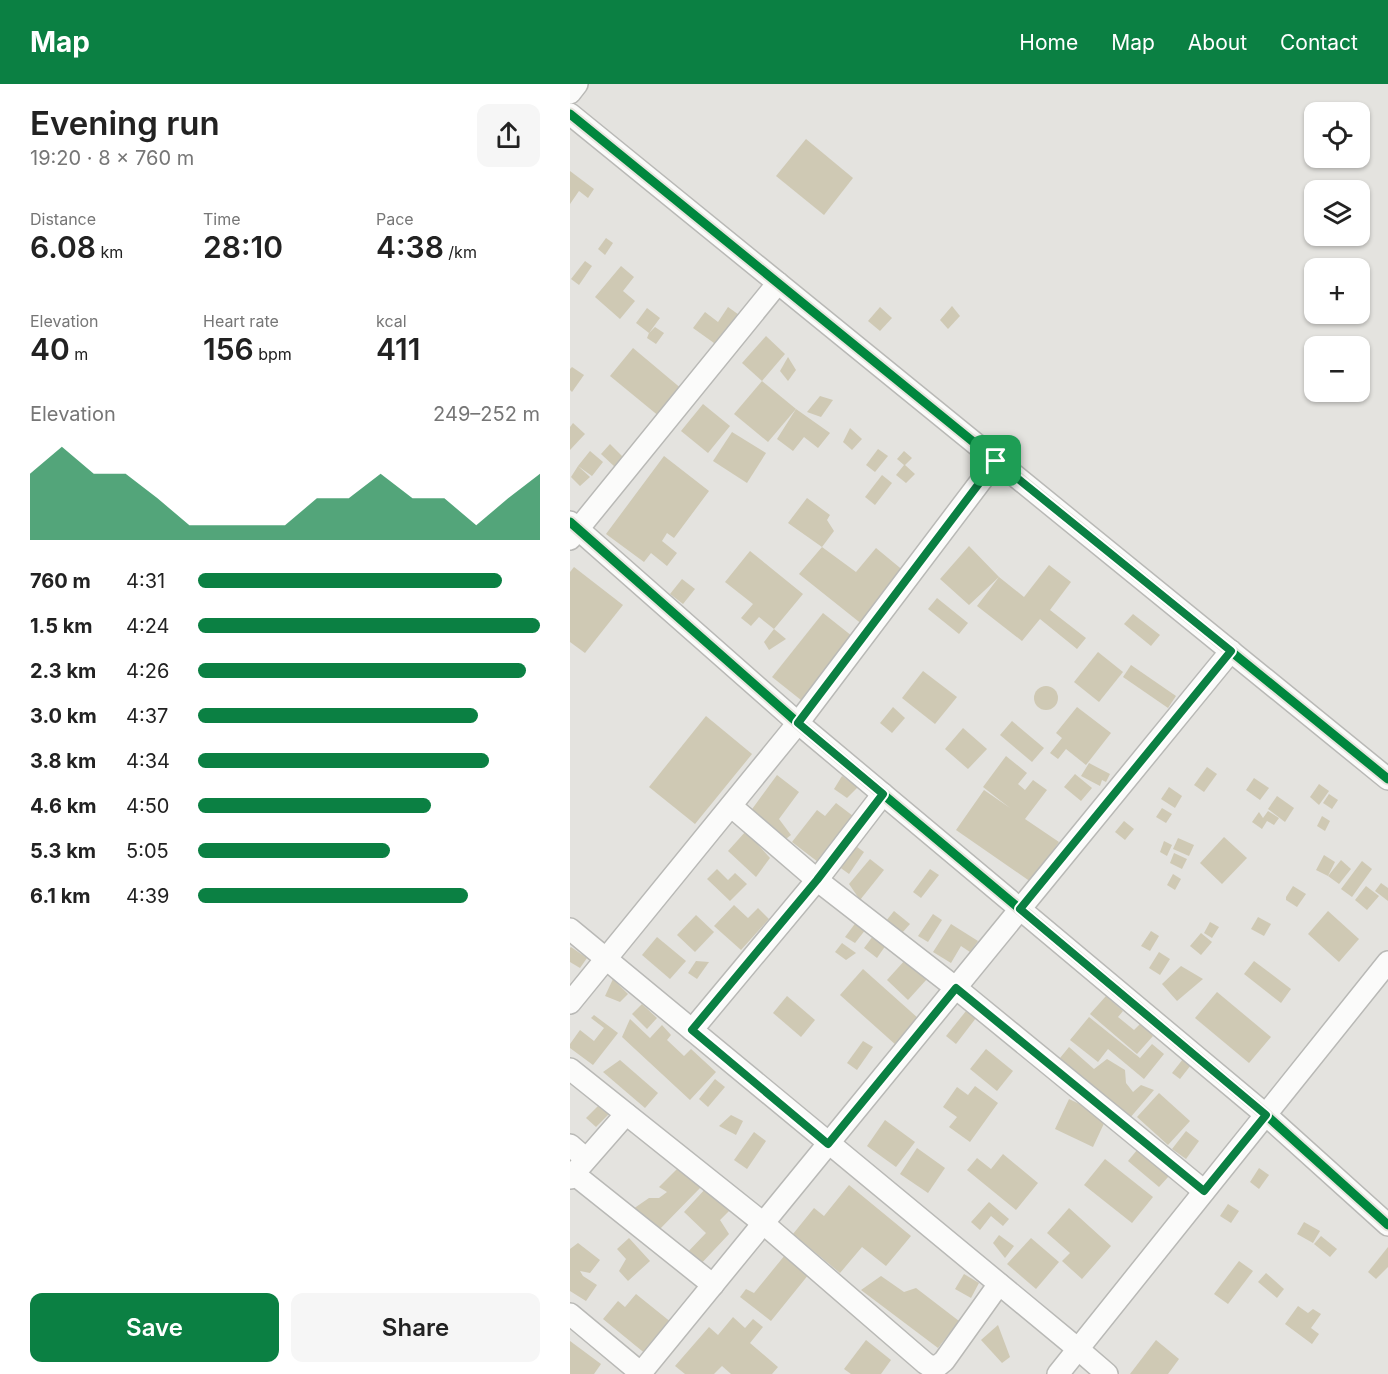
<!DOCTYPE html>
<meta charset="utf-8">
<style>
:root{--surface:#fff;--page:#f6f6f6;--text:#222;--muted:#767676;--accent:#0b8043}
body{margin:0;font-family:Inter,sans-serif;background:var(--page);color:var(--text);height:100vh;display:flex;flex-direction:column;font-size:22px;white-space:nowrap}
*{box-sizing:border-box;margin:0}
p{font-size:20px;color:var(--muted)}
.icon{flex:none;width:33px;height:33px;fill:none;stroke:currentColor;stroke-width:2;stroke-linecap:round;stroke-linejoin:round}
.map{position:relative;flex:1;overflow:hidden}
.details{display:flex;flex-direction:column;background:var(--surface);width:570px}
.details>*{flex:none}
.fabs{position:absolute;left:734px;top:18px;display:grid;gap:12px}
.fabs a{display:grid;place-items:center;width:66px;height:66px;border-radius:12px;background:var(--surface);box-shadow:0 2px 4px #0004;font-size:30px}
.pin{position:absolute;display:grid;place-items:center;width:51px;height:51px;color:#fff;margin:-26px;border-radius:12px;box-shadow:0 3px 9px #0006}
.round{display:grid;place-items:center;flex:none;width:63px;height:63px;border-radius:12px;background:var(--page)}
.summary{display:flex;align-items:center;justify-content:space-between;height:102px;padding:0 30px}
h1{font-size:33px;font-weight:600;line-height:45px}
.metrics{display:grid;grid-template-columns:repeat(3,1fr);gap:9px;height:102px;padding:6px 30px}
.metrics div{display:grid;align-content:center}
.metrics b{font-size:30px;font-weight:600}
.metrics small{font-size:16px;font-weight:400}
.metrics p{font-size:16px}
.chart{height:168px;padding:12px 30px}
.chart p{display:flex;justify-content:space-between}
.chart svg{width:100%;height:108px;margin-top:6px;fill:var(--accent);opacity:.7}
.primary-button{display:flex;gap:12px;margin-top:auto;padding:12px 30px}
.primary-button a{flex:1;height:69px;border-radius:12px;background:var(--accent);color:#fff;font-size:24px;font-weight:600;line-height:69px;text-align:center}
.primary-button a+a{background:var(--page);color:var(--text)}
ul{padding:0 30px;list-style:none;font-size:20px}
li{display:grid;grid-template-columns:96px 72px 1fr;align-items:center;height:45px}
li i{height:15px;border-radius:8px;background:var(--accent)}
header{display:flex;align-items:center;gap:36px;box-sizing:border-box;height:84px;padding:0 30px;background:var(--accent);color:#fff}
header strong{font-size:28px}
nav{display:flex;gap:33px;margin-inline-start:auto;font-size:21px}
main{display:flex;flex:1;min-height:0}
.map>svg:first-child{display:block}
</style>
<header>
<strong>Map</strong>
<nav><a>Home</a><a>Map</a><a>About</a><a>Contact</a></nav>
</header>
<main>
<section class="details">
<div class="summary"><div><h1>Evening run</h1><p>19:20 · 8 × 760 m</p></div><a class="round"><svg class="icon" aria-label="share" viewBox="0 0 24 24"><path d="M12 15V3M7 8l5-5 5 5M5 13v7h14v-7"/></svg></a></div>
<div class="metrics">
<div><p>Distance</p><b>6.08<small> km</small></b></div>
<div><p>Time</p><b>28:10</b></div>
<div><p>Pace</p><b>4:38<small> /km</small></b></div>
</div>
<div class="metrics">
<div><p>Elevation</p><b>40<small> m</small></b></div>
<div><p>Heart rate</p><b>156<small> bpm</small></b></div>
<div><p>kcal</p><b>411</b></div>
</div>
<div class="chart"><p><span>Elevation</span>249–252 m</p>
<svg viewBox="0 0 160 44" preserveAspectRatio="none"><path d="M0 44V17L10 6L20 17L30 17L40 27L50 38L60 38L70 38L80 38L90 27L100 27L110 17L120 27L130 27L140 38L150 27L160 17V44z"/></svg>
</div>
<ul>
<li><b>760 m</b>4:31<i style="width:89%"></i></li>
<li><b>1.5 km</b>4:24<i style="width:100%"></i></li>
<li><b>2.3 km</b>4:26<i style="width:96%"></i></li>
<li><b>3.0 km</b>4:37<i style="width:82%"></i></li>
<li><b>3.8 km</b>4:34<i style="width:85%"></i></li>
<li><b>4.6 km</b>4:50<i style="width:68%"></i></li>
<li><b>5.3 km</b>5:05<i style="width:56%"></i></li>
<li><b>6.1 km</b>4:39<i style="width:79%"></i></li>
</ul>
<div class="primary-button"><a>Save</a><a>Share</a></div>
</section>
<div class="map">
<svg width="818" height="1290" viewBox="0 0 818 1290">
<rect width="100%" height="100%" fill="#e4e3df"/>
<!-- building -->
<g fill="#cfc9b4">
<polygon points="236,55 283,94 254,131 206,92"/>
<polygon points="0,87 24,105 18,114 9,107 0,120"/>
<polygon points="36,154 43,159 35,171 28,165"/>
<polygon points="15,177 22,182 9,201 1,195"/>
<polygon points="51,182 64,193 53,207 65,217 50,235 25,213"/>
<polygon points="382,222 390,232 378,245 370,236"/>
<polygon points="158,223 172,233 151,264 123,244 135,228 148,238"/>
<polygon points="310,223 322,234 310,247 298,237"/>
<polygon points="77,224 90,234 79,249 85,243 94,249 86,260 77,254 79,249 66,239"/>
<polygon points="196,252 215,270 192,297 172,279"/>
<polygon points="63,264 113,306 90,333 40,292"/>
<polygon points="218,273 226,286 218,297 210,287"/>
<polygon points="2,283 14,291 2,308 0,306 0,285"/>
<polygon points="192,297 226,325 198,358 164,330"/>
<polygon points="250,312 263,316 251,333 237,328"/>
<polygon points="133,320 160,342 138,369 111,347"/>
<polygon points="226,325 260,349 248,364 234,353 223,367 207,355"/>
<polygon points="3,339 15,350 0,366 0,343"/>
<polygon points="280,344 292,355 282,366 273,358"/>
<polygon points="162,348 196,369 177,399 143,377"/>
<polygon points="40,360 55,375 46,384 31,370"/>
<polygon points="308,365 318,372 305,388 296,381"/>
<polygon points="20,367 33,378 22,392 8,382 20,393 10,402 1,393 8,382"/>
<polygon points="334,367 342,374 335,381 345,390 336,399 326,391 334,381 327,375"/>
<polygon points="94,372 139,407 104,454 97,449 92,457 107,469 97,482 81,469 74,478 36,450"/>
<polygon points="312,391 322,399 305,421 295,413"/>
<polygon points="237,414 260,431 257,436 264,447 252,463 218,439"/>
<polygon points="399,462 429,493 454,513 479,481 501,498 480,526 516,554 507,565 470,535 452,557 407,522 429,493 399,521 370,495"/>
<polygon points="252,463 286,488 306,464 335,488 293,541 229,490"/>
<polygon points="180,467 233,510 204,545 189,533 181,542 171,534 183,520 155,498"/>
<polygon points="4,483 53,521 15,569 0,558 0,488"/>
<polygon points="112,495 125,505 113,520 100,510"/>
<polygon points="367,514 398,539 389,550 358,525"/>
<polygon points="253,529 282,552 231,616 202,593"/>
<polygon points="563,530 590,551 581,562 554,540"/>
<polygon points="204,545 216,555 199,566 194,558"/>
<polygon points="528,568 553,588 529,618 504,598"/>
<polygon points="561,581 606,612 598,624 553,593"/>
<polygon points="353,587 387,613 365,640 332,614"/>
<circle cx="476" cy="614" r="12"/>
<polygon points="323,623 335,634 322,649 310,639"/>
<polygon points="507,623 541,649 516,681 496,665 488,675 480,669 492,654 486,649"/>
<polygon points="136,632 182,670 125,740 79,703"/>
<polygon points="442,637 474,664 462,678 430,651"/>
<polygon points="393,644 417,665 398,685 375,665"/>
<polygon points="436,672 457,689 448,700 455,706 463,696 477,706 455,735 489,758 461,798 386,746 414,706 440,724 413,703"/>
<polygon points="519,679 540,690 536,698 532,696 530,702 511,692"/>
<polygon points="637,683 647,690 634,708 624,701"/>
<polygon points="505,690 522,704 511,717 494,703"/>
<polygon points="207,691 229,708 209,735 221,751 212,758 177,732"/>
<polygon points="272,692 288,703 277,714 264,705"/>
<polygon points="684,694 699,704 690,716 676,706"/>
<polygon points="749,700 759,707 749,721 740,713"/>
<polygon points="599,703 612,712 605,724 591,715"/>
<polygon points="759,710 768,716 762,725 753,719"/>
<polygon points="707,712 724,724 715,738 698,725"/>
<polygon points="266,719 283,732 248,778 222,758 247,726 255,732"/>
<polygon points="592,724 602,730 596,739 586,733"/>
<polygon points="698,727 709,734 704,741 697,737 692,745 682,738 689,728 693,734"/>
<polygon points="752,732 760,737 755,747 747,742"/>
<polygon points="554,737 564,745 555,756 545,748"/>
<polygon points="176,747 200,774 186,793 158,767"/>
<polygon points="654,753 677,774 652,800 630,779"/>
<polygon points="608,754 624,761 619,772 603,765"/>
<polygon points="594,757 602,761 597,772 590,768"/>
<polygon points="283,760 294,768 279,790 268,782"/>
<polygon points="604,769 617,775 612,785 600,779"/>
<polygon points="754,771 765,778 758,792 746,786"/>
<polygon points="300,775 314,786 290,816 279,800"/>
<polygon points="771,776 781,785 769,800 758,792"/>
<polygon points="792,777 802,785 782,813 771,805"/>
<polygon points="147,785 158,796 165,789 177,800 160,817 137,795"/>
<polygon points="360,785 369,791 351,814 343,808"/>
<polygon points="603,790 611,795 605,806 597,801"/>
<polygon points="811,799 818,804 818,817 805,807"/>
<polygon points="723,802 736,810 727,823 716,816 716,813"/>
<polygon points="796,802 809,812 797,826 785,816"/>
<polygon points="164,821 178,834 188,824 199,835 171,866 144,842"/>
<polygon points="324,827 340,840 332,849 316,837"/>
<polygon points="758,827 789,855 769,878 738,850"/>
<polygon points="363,830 372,836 358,858 348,852"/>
<polygon points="126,831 144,848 125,868 107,851"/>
<polygon points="688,833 701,840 694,852 681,845"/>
<polygon points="287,837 296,845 285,859 275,853"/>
<polygon points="640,838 649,843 642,854 634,849"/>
<polygon points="381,840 408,857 400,868 391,862 381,879 363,868"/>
<polygon points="581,847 589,852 580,867 571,862"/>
<polygon points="631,849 642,858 631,871 620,862"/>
<polygon points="303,852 316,861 307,874 294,864"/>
<polygon points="87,853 116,877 100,895 72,871"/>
<polygon points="272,859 286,869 276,876 265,868"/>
<polygon points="1,863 17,874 10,884 0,878 0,864"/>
<polygon points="589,868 600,875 590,891 579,884"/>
<polygon points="336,875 357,895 338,916 317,896"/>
<polygon points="126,877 139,878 127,895 118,889"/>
<polygon points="684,877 721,905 711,919 674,890"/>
<polygon points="611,882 633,895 607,917 592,900"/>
<polygon points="293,885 349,935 326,961 270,911"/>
<polygon points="43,895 58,910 50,918 35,912"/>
<polygon points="647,908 701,953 679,979 625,934"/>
<polygon points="217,912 245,936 231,953 203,929"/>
<polygon points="536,912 553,927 548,933 564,946 570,940 583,952 567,970 520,930"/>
<polygon points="72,920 87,934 77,945 62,930"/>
<polygon points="396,927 406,934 386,960 376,952"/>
<polygon points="24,931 48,949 23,981 0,964 0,960 10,946 24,957 34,944 21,934"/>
<polygon points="519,933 570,974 582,960 594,970 574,995 538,965 528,978 500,956"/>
<polygon points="60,935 80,954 92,941 101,951 97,956 114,972 121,965 146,988 120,1016 52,953"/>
<polygon points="293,957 303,963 287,986 277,979"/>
<polygon points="499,963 524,985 537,975 555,986 556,999 563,1008 571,1001 584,1006 559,1035 490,974"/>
<polygon points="416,965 443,987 427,1007 400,985"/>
<polygon points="613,975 621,981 610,995 602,989"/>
<polygon points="50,976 88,1009 75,1024 33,988"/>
<polygon points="145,995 155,1003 138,1023 129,1015"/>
<polygon points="405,1002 428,1019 400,1058 379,1043 387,1033 373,1023 387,1003 398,1011"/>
<polygon points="589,1009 620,1037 598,1061 567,1033"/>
<polygon points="499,1015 537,1033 523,1063 485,1045"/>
<polygon points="30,1020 40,1029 26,1043 16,1034"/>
<polygon points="161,1031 173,1037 166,1051 149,1042"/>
<polygon points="315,1036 345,1058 326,1083 297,1062"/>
<polygon points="616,1047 629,1057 616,1075 602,1065"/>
<polygon points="184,1048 196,1057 177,1085 164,1076"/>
<polygon points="347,1064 375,1084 358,1109 330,1090"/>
<polygon points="567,1066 599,1092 589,1103 558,1077"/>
<polygon points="433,1070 468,1099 446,1126 397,1086 407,1074 421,1085"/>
<polygon points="535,1075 583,1113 562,1139 514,1101"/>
<polygon points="108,1084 116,1089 131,1103 87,1148 63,1125 79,1114 89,1114 97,1108 89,1103"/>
<polygon points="689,1084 699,1091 689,1105 680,1098"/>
<polygon points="279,1101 341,1152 316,1182 292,1163 270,1189 223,1150 244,1124 254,1132"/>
<polygon points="137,1103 161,1125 150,1136 159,1150 127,1184 114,1172 136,1149 114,1128"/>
<polygon points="419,1118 439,1135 433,1142 421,1132 410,1146 401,1138"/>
<polygon points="658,1120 669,1127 661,1139 650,1132"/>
<polygon points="499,1124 541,1162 512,1195 492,1177 500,1169 477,1149"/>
<polygon points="734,1138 750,1147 743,1159 727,1150"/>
<polygon points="429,1151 444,1162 435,1174 423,1159"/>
<polygon points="751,1152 767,1165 760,1173 744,1160"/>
<polygon points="59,1154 80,1177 58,1197 49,1187 56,1175 47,1165"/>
<polygon points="461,1154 489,1178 466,1205 437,1180"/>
<polygon points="8,1159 30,1176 20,1189 10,1187 13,1192 27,1201 16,1217 0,1207 0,1165"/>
<polygon points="818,1163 818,1183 806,1195 798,1188"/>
<polygon points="215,1171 239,1190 201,1237 170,1213 176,1205 184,1209"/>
<polygon points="669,1177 683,1187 658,1220 644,1210"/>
<polygon points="696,1189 714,1205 707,1214 688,1198"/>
<polygon points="394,1190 409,1199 401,1214 385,1205"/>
<polygon points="311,1192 334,1208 346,1204 389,1237 368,1264 291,1206"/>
<polygon points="66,1210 102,1239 77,1271 33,1235 48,1217 55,1223"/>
<polygon points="728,1222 738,1229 743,1225 751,1230 741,1244 749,1250 742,1260 715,1240"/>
<polygon points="163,1233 175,1244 183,1235 193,1243 180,1259 208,1283 202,1290 161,1290 152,1282 144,1290 115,1290 105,1282 139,1243 148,1251"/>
<polygon points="428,1241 440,1273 432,1279 411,1256"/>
<polygon points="296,1256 321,1276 311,1290 281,1290 274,1285"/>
<polygon points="586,1256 609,1275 598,1290 560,1290"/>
<polygon points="0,1257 31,1280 24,1290 0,1290"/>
</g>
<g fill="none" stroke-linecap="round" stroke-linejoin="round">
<defs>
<g id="minor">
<polyline points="0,9 7,0"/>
<polyline points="0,30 818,695"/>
<polyline points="0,438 228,639 696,1031 818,1141"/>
<polyline points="0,455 208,199"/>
<polyline points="161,722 247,796 386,904 634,1107"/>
<polyline points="0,845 508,1265 537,1290"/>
<polyline points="0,919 228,639 426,377"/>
<polyline points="122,946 247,796 313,710"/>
<polyline points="0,985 193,1139 355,1279 361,1283 369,1281 374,1277 429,1200"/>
<polyline points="0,1061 16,1075"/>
<polyline points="4,1090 143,1201"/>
<polyline points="0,1094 56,1030"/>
<polyline points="0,1230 72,1290"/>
<polyline points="70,1290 661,567"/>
<polyline points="488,1290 818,878"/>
</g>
</defs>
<!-- minor casing -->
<use href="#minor" stroke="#b9b9b6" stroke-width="24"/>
<!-- minor -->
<use href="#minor" stroke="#fbfbfa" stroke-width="21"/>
<defs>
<g id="cycleway">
<polyline points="0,30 818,695"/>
<polyline points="0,438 228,639 696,1031 818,1141"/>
</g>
</defs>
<!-- cycleway casing -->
<use href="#cycleway" stroke="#e6e4dd" stroke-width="13"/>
<!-- cycleway -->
<use href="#cycleway" stroke="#00873e" stroke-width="9"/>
</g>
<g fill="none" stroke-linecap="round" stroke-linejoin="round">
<defs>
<polygon id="route" points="426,377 661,567 450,825 696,1031 634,1107 386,904 258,1060 122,946 247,796 313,710 228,639"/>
</defs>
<!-- route casing -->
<use href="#route" stroke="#fff" stroke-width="12"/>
<!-- route -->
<use href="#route" stroke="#0b8043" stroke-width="8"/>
</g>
</svg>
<div class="fabs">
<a><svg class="icon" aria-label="locate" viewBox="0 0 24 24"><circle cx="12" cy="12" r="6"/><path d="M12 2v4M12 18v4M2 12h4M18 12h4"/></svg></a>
<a><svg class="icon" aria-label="layers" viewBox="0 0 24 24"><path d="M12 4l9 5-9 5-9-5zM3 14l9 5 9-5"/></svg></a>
<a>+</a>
<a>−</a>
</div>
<div class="pin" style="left:426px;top:377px;background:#1e9e55"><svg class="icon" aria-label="arrive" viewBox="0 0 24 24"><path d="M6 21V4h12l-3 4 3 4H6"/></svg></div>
</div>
</main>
